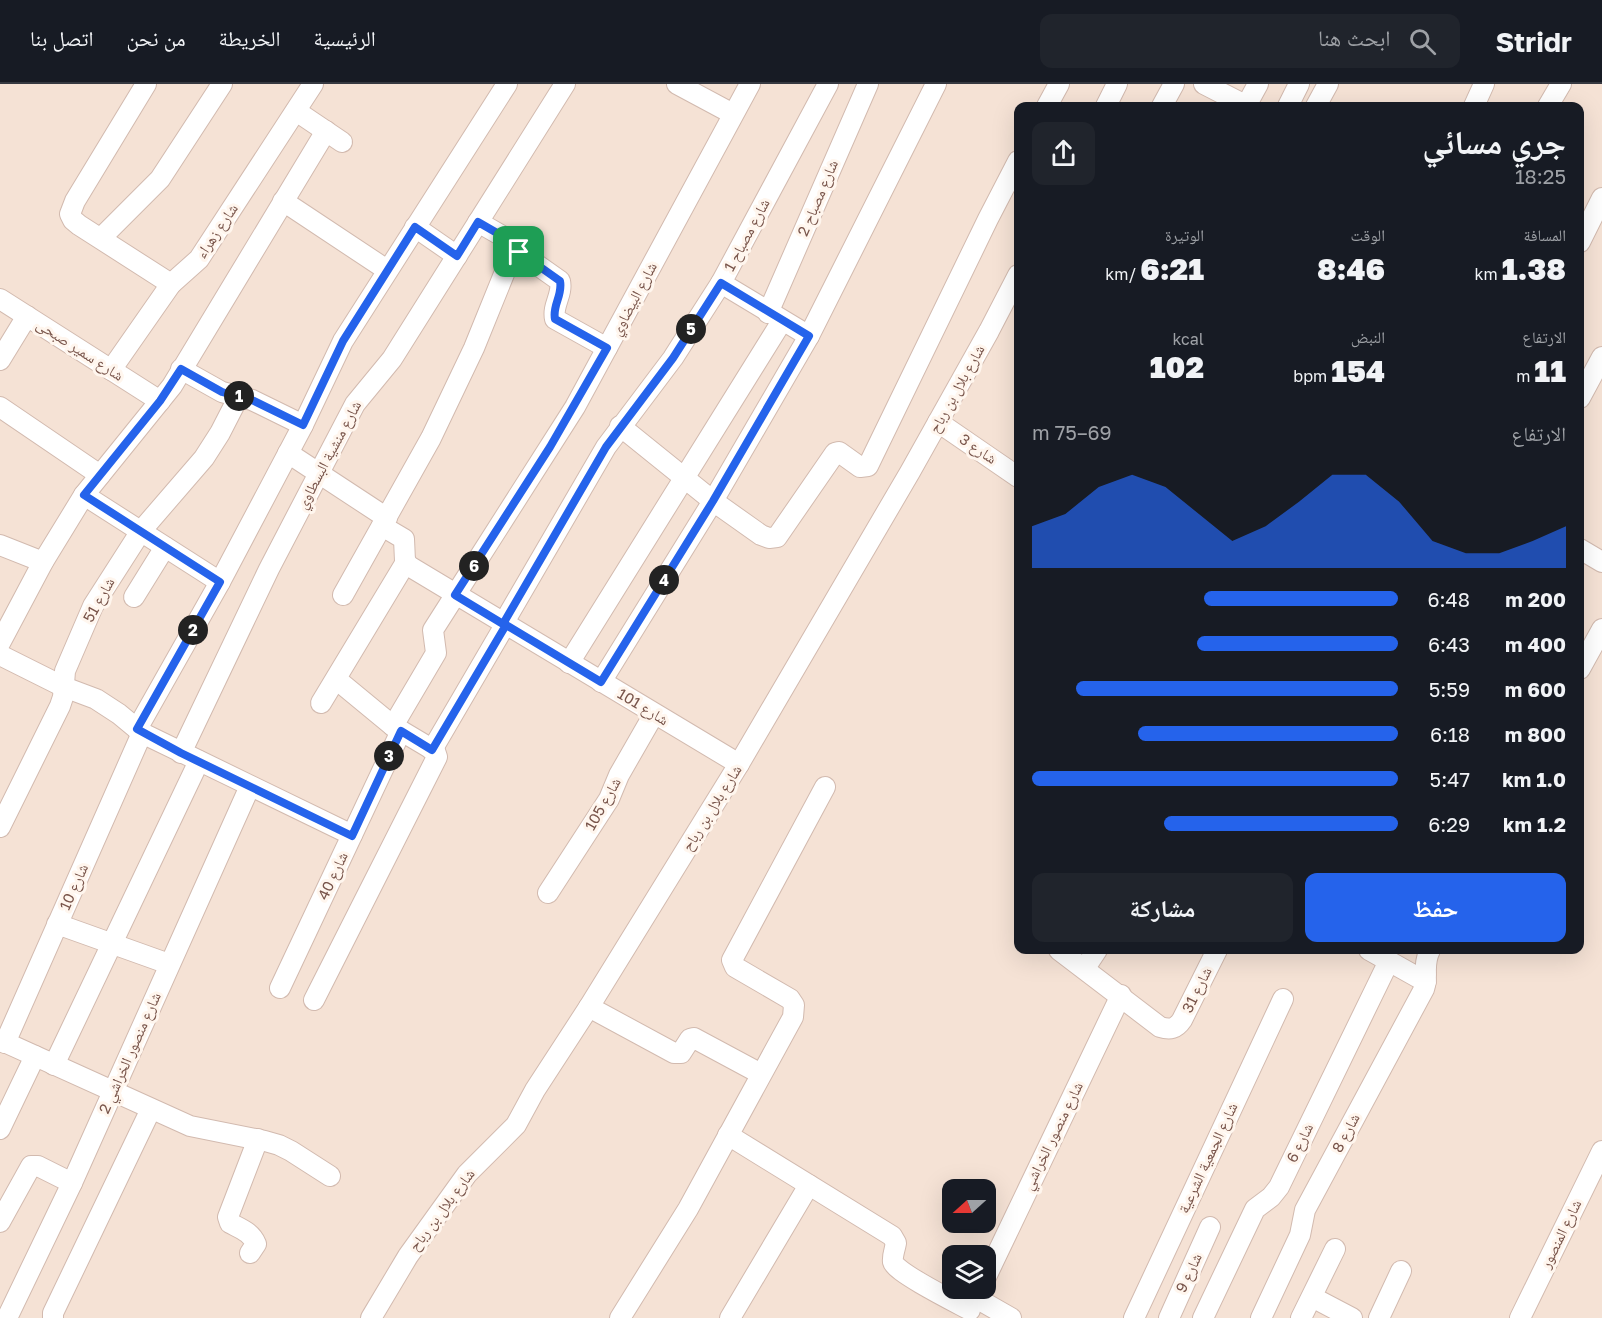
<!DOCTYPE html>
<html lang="ar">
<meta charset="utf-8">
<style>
:root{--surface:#171b24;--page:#20242c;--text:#f1f3f6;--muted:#9ea1a6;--line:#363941;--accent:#2563eb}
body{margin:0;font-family:"Golos Text","Noto Naskh Arabic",sans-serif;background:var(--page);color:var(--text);direction:rtl;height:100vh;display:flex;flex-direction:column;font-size:22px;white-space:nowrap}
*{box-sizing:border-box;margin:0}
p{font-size:20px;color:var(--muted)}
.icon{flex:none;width:33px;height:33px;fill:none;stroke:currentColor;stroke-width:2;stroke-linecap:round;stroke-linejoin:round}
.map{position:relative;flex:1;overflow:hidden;direction:ltr}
.side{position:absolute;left:1014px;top:18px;width:570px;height:852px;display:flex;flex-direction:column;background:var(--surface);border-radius:12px;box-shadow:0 6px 24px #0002;direction:rtl}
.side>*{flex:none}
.needle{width:39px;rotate:249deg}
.buttons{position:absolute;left:942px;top:1095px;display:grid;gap:12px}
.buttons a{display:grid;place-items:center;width:54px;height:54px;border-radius:12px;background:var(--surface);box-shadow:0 6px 24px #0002;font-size:30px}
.pin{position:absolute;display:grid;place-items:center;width:51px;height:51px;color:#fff;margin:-26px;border-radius:12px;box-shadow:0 3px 9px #0006}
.km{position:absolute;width:30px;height:30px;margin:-15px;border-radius:50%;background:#222;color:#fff;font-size:16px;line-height:30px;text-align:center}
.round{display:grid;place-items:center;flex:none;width:63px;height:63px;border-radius:12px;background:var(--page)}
.overview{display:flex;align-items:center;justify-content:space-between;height:102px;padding:0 18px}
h1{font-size:33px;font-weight:800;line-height:45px}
.stats{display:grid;grid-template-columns:repeat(3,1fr);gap:9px;height:102px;padding:6px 18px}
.stats div{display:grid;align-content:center}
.stats b{font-size:30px;font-weight:800}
.stats small{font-size:16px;font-weight:400}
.stats p{font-size:16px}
.chart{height:168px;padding:12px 18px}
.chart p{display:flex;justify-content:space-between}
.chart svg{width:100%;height:108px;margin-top:6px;fill:var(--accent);opacity:.7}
.primary-button{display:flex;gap:12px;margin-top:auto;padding:12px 18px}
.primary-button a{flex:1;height:69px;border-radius:12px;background:var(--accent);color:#fff;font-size:24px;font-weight:800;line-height:69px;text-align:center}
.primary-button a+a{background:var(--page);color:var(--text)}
ul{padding:0 18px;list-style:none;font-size:20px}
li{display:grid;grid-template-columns:96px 72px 1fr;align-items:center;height:45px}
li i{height:15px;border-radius:8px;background:var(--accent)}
header{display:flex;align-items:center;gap:36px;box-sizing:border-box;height:84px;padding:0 30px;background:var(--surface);border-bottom:2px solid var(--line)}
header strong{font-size:28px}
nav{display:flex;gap:33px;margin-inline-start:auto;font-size:21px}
.search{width:420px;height:54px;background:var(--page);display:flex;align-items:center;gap:15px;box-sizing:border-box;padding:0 21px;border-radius:12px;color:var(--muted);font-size:22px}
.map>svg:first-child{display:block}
</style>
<header>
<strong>Stridr</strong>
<div class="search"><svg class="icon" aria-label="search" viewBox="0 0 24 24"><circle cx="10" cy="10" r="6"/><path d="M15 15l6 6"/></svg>ابحث هنا</div>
<nav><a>الرئيسية</a><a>الخريطة</a><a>من نحن</a><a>اتصل بنا</a></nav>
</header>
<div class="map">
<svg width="1602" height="1234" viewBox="0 0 1602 1234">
<rect width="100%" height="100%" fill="#fdf1e7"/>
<!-- residential -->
<path fill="#f5e2d5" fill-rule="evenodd" d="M0,0H1602V1234H0ZM1018,22H1580V866H1018ZM952,1106H986V1138H952ZM952,1172H986V1204H952Z"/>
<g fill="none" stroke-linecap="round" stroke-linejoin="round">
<defs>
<g id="minor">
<polyline points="146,0 75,117 70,130 73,136 79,141 171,200"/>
<polyline points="677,0 733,30"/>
<polyline points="1204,0 1247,22"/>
<polyline points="1047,22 1059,0"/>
<polyline points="1106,22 1117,0"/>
<polyline points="1162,22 1174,0"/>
<polyline points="1246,22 1258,0"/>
<polyline points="1288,22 1299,0"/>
<polyline points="1316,22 1328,0"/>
<polyline points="1474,22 1484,0"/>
<polyline points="1548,22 1561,0"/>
<polyline points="296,27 342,58"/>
<polyline points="283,117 387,186"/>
<path d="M478,138L504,153L519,168L560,197C563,211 552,221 555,235L607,264"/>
<polyline points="415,143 457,172"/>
<polyline points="101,154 160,95 222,0"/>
<polyline points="1580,158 1602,114"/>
<polyline points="721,199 809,252"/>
<polyline points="0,215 160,317"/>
<polyline points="768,229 868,0"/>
<polyline points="0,276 27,232"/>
<polyline points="181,285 222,308 252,316 303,341"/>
<polyline points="111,286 171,200 199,175 313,0"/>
<polyline points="1580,314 1602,273"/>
<polyline points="0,323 100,391"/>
<polyline points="938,338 1018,393"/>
<polyline points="620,342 713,417 761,451 769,454 777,453 835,369 839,368 860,383 868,382 988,135 1018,77"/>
<polyline points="288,369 387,434"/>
<polyline points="84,411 220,498"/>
<polyline points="382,442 404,455 405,477 409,482 739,680"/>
<polyline points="0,461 43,478"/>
<polyline points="1580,465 1602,478"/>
<polyline points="343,511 431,354 474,264 515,163"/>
<polyline points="134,513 165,463"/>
<polyline points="503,540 606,363 673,274 721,199 828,0"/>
<polyline points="0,559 43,478 84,411 172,302 326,47"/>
<polyline points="0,571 64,603 96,615 119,630 142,649 352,751"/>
<polyline points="569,579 782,237"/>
<polyline points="1580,585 1602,545"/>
<polyline points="601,598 713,417 809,252 936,0"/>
<polyline points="321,619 406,478"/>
<polyline points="393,642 436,569 433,546 575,323 750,0"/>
<polyline points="137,645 220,498 303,341 343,257 507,0"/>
<polyline points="432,666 505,541"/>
<polyline points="181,669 269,485 355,320 392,275 565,0"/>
<polyline points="0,743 60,622 63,613 65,587 93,522 141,447 204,374 220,349 239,312"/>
<polyline points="548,809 609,715 619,691 654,630"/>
<polyline points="57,840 169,880"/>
<path d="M1059,866L1160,943C1170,946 1176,945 1182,936L1217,866"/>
<polyline points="1369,866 1426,898"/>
<polyline points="1085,884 1097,866"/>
<polyline points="280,904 401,647"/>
<polyline points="314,916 437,673 435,667 393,642 336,595"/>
<polyline points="589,923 674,969 681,969 690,955 694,954 761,990"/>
<polyline points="0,956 190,1042 265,1057 279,1061 291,1067 330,1092"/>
<polyline points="5,959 142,649"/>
<polyline points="54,981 199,677"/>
<polyline points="0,1045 35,972"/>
<path d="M728,1051L892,1152L896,1159C895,1165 892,1172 893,1178C895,1188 957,1219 970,1226"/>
<polyline points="0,1138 31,1082 38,1082 72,1099"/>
<path d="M250,1169L256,1160C251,1148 241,1145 230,1139L228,1133L258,1055"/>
<polyline points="986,1193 1121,911"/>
<polyline points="1312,1213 1352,1234"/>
<polyline points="976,1214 1011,1234"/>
<polyline points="7,1234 72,1099 250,702"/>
<polyline points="53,1234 53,1229 151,1025"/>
<polyline points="371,1234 408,1172 467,1090 516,1041 535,1006 589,923 739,680 910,388 989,247 1018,191"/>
<polyline points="620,1234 688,1125 793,933 794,921 790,915 735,883 732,876 825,703"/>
<polyline points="730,1234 809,1101"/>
<polyline points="1134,1234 1283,915"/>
<polyline points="1169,1234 1210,1143"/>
<polyline points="1203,1234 1255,1125 1271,1113 1279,1103 1389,877"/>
<path d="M1261,1234L1300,1151L1305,1126L1424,905C1429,890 1422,882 1430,866"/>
<polyline points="1301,1234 1335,1165"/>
<polyline points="1379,1234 1401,1187"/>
<polyline points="1520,1234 1602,1067"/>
</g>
</defs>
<!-- minor casing -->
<use href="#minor" stroke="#d2baaf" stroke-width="22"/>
<!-- minor -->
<use href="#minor" stroke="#fff" stroke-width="20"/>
</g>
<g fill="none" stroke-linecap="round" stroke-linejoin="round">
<defs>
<path id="route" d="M478,138L504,153L519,168L560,197C563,211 552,222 555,235L607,264L550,363L455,511L503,540L606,363L673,274L721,199L809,252L713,417L601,598L506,541L432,666L401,647L352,752L181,669L137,645L220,498L84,411L160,317L181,285L222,308L252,316L303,341L343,257L415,143L457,172Z"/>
</defs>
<!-- route casing -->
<use href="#route" stroke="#fff" stroke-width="12"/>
<!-- route -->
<use href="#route" stroke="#2563eb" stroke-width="8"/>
</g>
<g text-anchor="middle" stroke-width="6" stroke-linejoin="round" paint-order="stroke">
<!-- street labels -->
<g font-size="15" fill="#78544a" stroke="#fff6ee">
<text transform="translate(818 114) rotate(-67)" y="5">شارع مصباح 2</text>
<text transform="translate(217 147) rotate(-56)" y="5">شارع زهراء</text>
<text transform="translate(747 151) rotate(-62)" y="5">شارع مصباح 1</text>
<text transform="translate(634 215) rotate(-62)" y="5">شارع البيضاوي</text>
<text transform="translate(80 266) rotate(33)" y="5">شارع سمير صبحى</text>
<text transform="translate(957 305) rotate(-61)" y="5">شارع بلال بن رباح</text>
<text transform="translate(978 365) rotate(34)" y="5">شارع 3</text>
<text transform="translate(329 371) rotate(-62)" y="5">شارع منشية البسطاوي</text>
<text transform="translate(99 516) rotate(-61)" y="5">شارع 51</text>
<text transform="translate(643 623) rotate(31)" y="5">شارع 101</text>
<text transform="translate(603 720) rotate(-61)" y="5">شارع 105</text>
<text transform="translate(712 724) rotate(-58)" y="5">شارع بلال بن رباح</text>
<text transform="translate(333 792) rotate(-65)" y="5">شارع 40</text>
<text transform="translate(74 803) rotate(-66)" y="5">شارع 10</text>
<text transform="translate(1197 906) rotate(-64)" y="5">شارع 31</text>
<text transform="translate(130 969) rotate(-66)" y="5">شارع منصور الخراشي 2</text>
<text transform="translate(1346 1049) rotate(-62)" y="5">شارع 8</text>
<text transform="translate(1053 1052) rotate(-64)" y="5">شارع منصور الخراشي</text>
<text transform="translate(1300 1059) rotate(-64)" y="5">شارع 6</text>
<text transform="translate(1208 1074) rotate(-65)" y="5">شارع الجمعية الشرعية</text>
<text transform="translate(442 1126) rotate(-53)" y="5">شارع بلال بن رباح</text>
<text transform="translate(1561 1150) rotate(-64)" y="5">شارع المنصور</text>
<text transform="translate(1189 1189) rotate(-65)" y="5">شارع 9</text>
</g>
</g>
</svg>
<div class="buttons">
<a><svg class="needle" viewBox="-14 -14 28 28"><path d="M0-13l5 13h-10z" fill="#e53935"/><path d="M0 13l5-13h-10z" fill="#9ea1a6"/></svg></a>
<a><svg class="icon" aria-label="layers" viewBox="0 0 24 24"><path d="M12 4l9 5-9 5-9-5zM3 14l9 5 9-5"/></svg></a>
</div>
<div class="pin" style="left:519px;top:168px;background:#1e9e55"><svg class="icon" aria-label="arrive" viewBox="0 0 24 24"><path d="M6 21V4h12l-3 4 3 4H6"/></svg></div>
<b class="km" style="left:239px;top:312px">1</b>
<b class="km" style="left:193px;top:546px">2</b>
<b class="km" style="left:389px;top:672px">3</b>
<b class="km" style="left:664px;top:496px">4</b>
<b class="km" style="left:691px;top:245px">5</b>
<b class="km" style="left:474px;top:482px">6</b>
<section class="side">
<div class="overview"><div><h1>جري مسائي</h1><p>18:25</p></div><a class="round"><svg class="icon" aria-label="share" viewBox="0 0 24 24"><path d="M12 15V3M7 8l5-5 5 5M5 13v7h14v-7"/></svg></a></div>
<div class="stats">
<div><p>المسافة</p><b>1.38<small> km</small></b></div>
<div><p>الوقت</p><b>8:46</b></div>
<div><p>الوتيرة</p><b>6:21<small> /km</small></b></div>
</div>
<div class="stats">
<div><p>الارتفاع</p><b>11<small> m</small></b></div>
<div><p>النبض</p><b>154<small> bpm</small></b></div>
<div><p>kcal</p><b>102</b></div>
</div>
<div class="chart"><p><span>الارتفاع</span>69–75 m</p>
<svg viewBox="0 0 160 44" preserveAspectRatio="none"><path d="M0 44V27L10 22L20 11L30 6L40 11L50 22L60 33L70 27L80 17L90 6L100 6L110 17L120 33L130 38L140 38L150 33L160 27V44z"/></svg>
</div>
<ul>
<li><b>200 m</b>6:48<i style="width:53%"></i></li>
<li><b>400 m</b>6:43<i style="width:55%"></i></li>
<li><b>600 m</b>5:59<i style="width:88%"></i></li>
<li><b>800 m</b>6:18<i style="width:71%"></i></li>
<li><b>1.0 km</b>5:47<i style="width:100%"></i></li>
<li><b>1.2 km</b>6:29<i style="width:64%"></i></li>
</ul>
<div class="primary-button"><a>حفظ</a><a>مشاركة</a></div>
</section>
</div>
